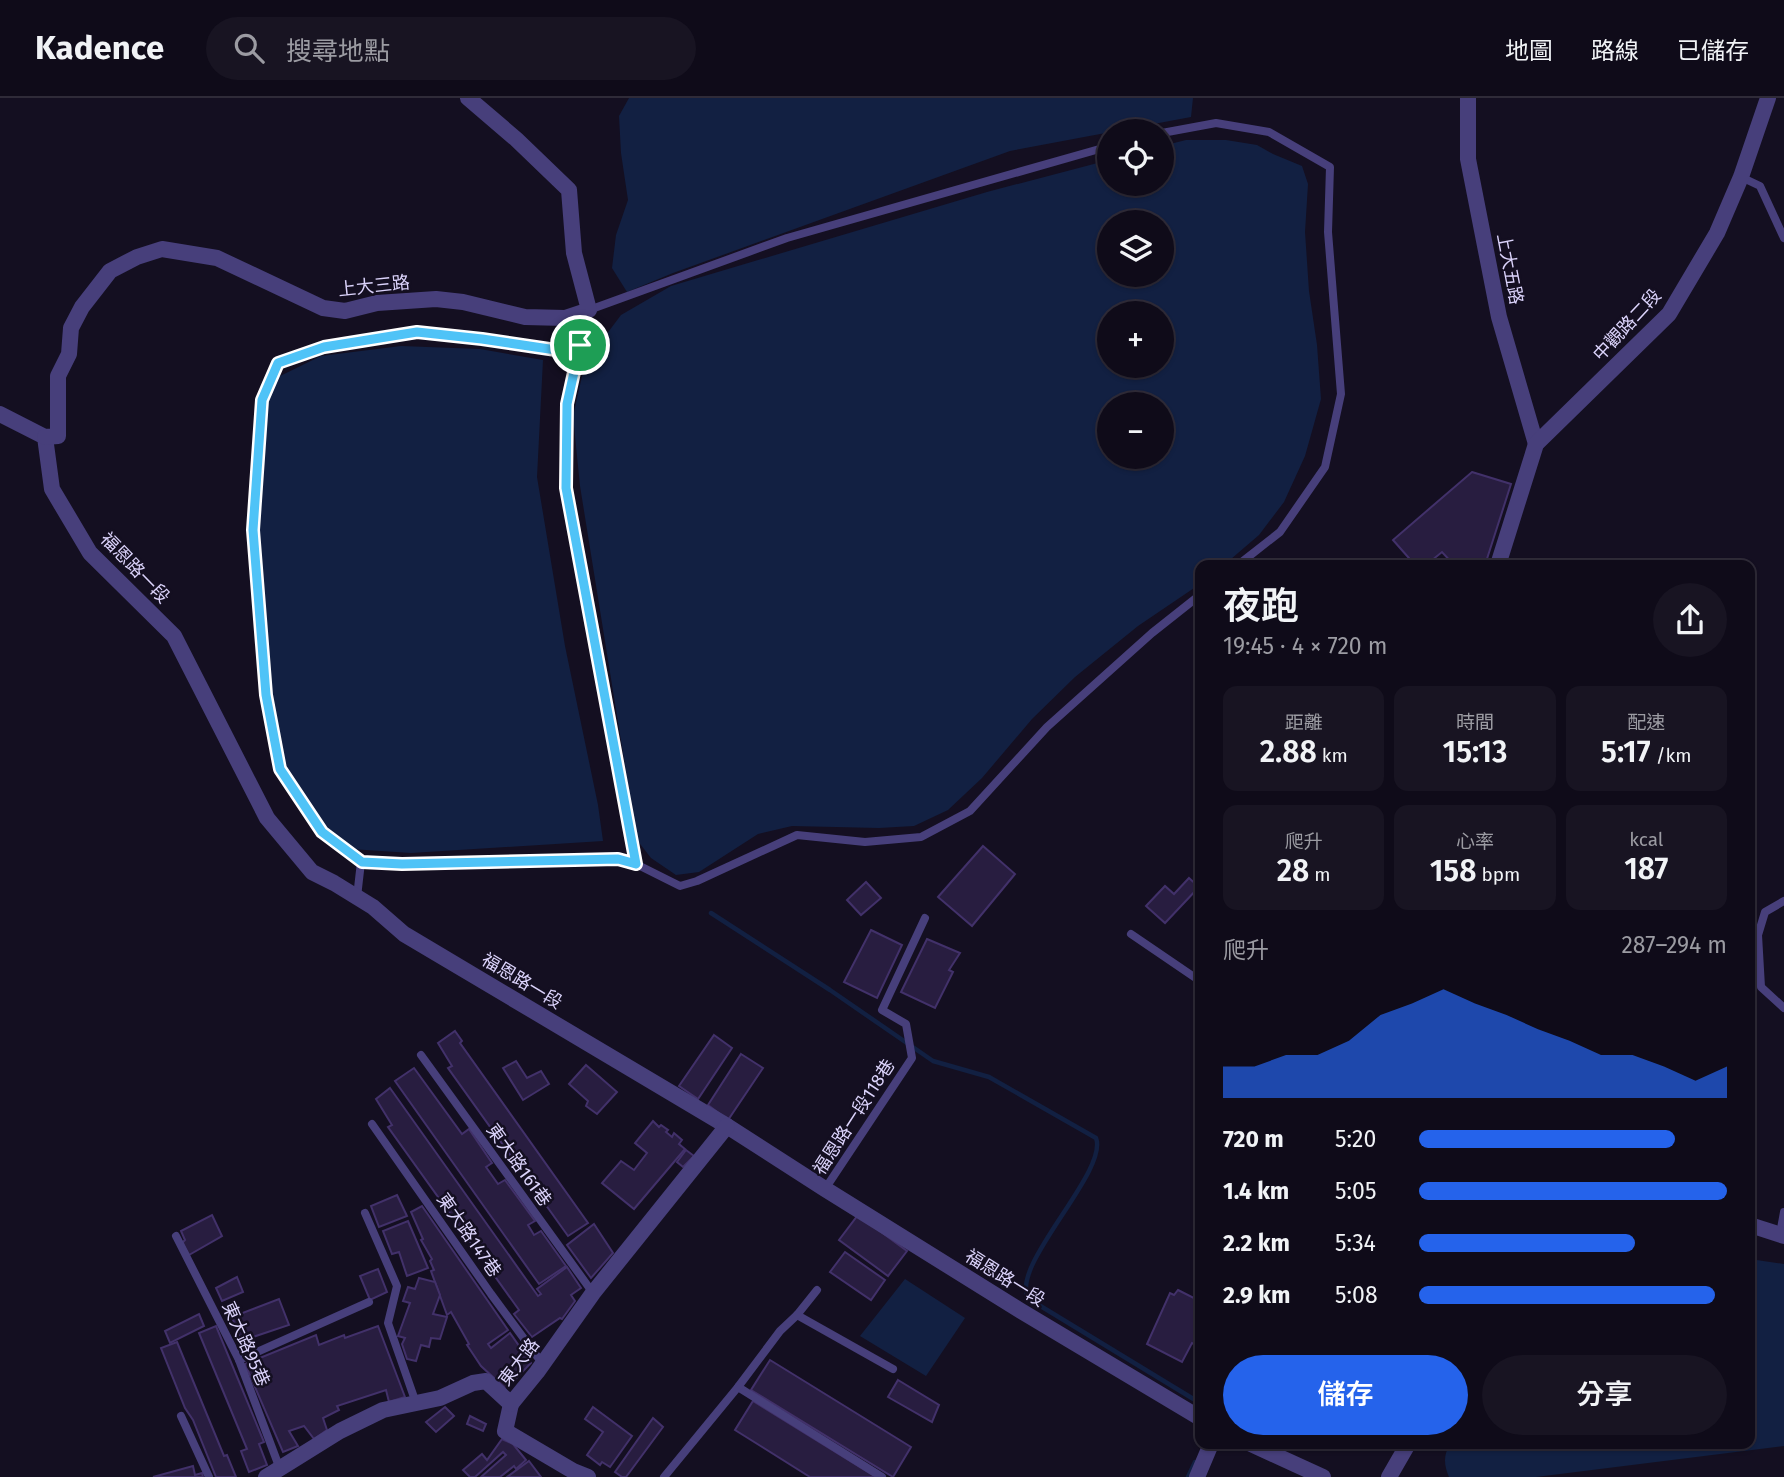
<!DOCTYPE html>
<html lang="zh-TW">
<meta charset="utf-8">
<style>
:root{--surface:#0f0b19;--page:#181422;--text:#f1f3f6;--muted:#9b9ba2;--line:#2f2b38;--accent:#2563eb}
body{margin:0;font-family:"Fira Sans","Noto Sans TC",sans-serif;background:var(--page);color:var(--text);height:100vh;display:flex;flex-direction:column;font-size:26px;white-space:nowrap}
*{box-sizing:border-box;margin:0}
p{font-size:23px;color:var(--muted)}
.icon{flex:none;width:38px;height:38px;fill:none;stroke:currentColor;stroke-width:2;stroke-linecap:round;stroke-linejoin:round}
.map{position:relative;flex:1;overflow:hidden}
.sheet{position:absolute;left:1195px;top:462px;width:560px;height:889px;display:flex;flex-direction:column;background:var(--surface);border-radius:14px;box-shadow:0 2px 5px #0004,0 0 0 2px var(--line)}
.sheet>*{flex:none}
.fabs{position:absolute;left:1097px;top:21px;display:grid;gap:14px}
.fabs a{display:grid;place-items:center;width:77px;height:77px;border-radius:50%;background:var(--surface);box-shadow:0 2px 5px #0004,0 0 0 2px var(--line);font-size:35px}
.pin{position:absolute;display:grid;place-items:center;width:60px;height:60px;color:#fff;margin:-30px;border:4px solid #fff;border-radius:50%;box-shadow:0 2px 7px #0007}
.round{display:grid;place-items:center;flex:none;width:74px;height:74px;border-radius:37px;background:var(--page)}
.head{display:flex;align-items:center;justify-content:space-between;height:119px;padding:0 28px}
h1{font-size:38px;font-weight:600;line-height:52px}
.stats{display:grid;grid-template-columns:repeat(3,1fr);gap:10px;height:119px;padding:7px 28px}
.stats div{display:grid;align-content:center;border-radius:14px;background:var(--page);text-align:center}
.stats b{font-size:30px;font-weight:600}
.stats small{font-size:19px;font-weight:400}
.stats p{font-size:19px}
.chart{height:196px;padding:14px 28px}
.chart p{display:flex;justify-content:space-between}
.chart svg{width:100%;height:126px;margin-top:7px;fill:var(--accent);opacity:.7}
.action{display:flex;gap:14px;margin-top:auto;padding:14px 28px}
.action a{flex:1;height:80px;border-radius:42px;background:var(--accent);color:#fff;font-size:28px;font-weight:600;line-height:80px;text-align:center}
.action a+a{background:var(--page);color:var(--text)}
ul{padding:0 28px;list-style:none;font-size:23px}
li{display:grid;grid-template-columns:112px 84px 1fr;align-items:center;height:52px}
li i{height:18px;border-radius:9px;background:var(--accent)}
header{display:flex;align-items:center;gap:42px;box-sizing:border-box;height:98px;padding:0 35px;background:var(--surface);border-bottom:2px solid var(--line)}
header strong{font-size:33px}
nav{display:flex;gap:38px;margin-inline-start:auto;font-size:24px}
.search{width:490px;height:63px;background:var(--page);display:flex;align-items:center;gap:18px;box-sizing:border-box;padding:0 24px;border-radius:38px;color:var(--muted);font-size:26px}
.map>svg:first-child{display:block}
</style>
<header>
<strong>Kadence</strong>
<div class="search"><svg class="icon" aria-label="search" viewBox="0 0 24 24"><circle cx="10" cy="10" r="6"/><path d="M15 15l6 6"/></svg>搜尋地點</div>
<nav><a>地圖</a><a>路線</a><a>已儲存</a></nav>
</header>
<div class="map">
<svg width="1784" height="1379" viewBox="0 0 1784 1379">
<rect width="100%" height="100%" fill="#140f21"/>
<!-- water -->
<g fill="#122042" fill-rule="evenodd">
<polygon points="629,0 1193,0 1191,19 1010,53 673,175 627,194 612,170 616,137 628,102 621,55 619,18"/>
<path d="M1186,42H1226L1257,47L1273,56L1302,68L1308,86L1305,134L1309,193L1317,247L1321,301L1305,358L1284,404L1259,437L1224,467H1200V486L1138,528L1075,579L1032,621L982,680L948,712L914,728L879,730L792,728L758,736L699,774L676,777L651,760L637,742L580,388L573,318L585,265L621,217L671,188L987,94L1109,62L1110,86H1162V48ZM1110,124H1162V177H1110ZM1162,215V268H1110V215ZM1110,306H1162V359H1110Z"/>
<polygon points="401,248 480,251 543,262 537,379 565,548 598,707 603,743 411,755 351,751 314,733 287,682 269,628 254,457 258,319 274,281 321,258"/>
<path d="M1750,1161L1784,1166V1348L1536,1379H1449C1444,1367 1443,1358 1450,1346H1750Z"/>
<polygon points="905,1181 965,1220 926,1278 860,1238"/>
</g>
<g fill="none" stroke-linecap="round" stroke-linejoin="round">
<!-- stream -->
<g stroke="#122042" stroke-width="4.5">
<path d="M711,815L830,892L933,963L989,979L1096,1040C1109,1074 1007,1170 1029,1201L1200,1305"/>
<polyline points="1188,1379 1195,1364"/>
</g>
</g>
<!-- building -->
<g fill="#281d40" stroke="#42316a" stroke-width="2">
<polygon points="1472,374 1511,386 1485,467 1454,467 1442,454 1426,467 1415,467 1393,442"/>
<polygon points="983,748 1015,776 972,828 938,799"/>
<polygon points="1189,780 1199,789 1165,825 1146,808 1165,788 1174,796"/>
<polygon points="866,784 881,800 861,817 847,802"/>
<polygon points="871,832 902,847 877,900 844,884"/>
<polygon points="927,841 960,855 949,872 953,874 935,910 901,894"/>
<polygon points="455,933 462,943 460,945 588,1125 568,1138 448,970 452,968 438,945"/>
<polygon points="714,937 732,950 698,1001 679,988"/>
<polygon points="741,956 763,970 728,1022 708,1007"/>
<polygon points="516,963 527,980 541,973 549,986 523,1002 503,970"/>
<polygon points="586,967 617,994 597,1016 586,1008 588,1003 569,986"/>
<polygon points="414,970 462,1036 469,1031 492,1065 486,1069 498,1086 505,1082 535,1123 528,1127 534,1137 541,1133 566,1168 539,1186 395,983"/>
<polygon points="390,990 538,1198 541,1196 537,1191 567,1169 581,1190 571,1197 575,1203 562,1221 560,1220 532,1239 514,1216 519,1212 388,1029 392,1027 376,1001"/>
<polygon points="653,1023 659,1029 661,1027 668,1032 666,1034 672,1039 674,1035 682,1042 679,1046 685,1051 634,1111 602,1085 621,1063 634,1072 647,1055 635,1045"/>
<polygon points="686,1052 694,1058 683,1069 677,1064"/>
<polygon points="397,1097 407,1118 379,1129 371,1108"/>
<polygon points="422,1108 508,1232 488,1246 491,1250 510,1235 531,1265 506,1291 481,1268 467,1247 469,1246 451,1214 447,1217 431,1173 434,1172 430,1163 432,1161 421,1142 423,1141 411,1114"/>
<polygon points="212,1117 222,1138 189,1157 182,1145 185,1142 181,1133"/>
<polygon points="858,1117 907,1153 888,1178 839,1142"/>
<polygon points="408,1123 428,1170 407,1178 399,1154 392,1156 383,1133"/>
<polygon points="594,1126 613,1155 591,1180 567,1147"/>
<polygon points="845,1154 885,1182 871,1202 830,1174"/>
<polygon points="378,1171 387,1194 370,1202 360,1178"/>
<polygon points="237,1179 243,1194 222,1203 216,1190"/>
<polygon points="419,1180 435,1184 440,1197 433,1216 447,1219 440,1241 431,1240 429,1249 421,1247 416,1263 407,1261 402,1246 405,1240 398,1238 410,1205 403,1203 408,1189 415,1191"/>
<polygon points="1178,1192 1200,1203 1200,1249 1192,1245 1182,1264 1147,1246 1170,1195 1174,1197"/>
<polygon points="279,1201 289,1227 241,1243 232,1219"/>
<polygon points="199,1216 204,1228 170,1245 165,1233"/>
<polygon points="216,1228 264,1344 259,1346 267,1367 249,1374 241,1353 247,1351 199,1235"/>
<polygon points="378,1228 405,1299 389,1304 386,1292 337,1308 339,1312 323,1320 327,1332 314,1341 304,1328 289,1333 298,1348 283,1354 245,1266 316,1237 319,1247 344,1237 345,1240"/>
<polygon points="177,1244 224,1358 227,1357 236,1379 216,1379 193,1322 185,1310 161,1250"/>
<polygon points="770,1262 911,1349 893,1379 751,1292"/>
<polygon points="898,1282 939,1307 932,1324 888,1299"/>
<polygon points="753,1303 876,1379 810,1379 735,1332"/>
<polygon points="445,1309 454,1318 436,1334 426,1324"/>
<polygon points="593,1309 632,1338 610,1369 602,1364 600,1367 587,1357 603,1334 585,1321"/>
<polygon points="470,1318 486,1326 483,1333 467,1326"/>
<polygon points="653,1320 663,1329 626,1379 622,1379 615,1374"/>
<polygon points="502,1341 513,1346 526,1362 516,1371 514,1368 500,1379 481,1379 506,1357 503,1354 475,1379 470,1379 463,1372 482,1356 487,1362"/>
<polygon points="529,1363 541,1379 507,1379"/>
<polygon points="193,1368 195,1377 202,1375 203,1379 153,1379"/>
</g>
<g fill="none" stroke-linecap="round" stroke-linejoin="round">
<!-- lane -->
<g stroke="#473f7b" stroke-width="8">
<polyline points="1162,35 1216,25 1269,34 1330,69 1328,134 1341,296 1325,369 1280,434 1238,467"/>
<polyline points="1741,79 1760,88 1784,140"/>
<polyline points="580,247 556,252 482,241 417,234 324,249 278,266 262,302 253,432 266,597 280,671 322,734 361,764 402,766 618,761 636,766 680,788 697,783 797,737 865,744 921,739 970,713 1047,629 1152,535 1200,497"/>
<polyline points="636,766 566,390 567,306 576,263 589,212 787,140 1110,48"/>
<polyline points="357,799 361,764"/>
<polyline points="1784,803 1765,814 1758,837 1761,889 1784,910"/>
<polyline points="1131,836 1200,883"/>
<polyline points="421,957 593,1195"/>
<polyline points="372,1026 491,1196 542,1265"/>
<polyline points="825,1091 912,960 906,926 882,912 925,820"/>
<polyline points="365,1115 397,1188 388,1225 416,1305"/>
<polyline points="1780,1136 1784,1114"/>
<polyline points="176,1138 239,1262 280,1371"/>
<polyline points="797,1217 893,1271"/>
<polyline points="239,1262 369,1204"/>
<polyline points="738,1289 882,1379"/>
<polyline points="181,1318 209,1379"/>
<polyline points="664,1379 738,1289 780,1233 797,1217 817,1192"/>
</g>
<!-- street -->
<g stroke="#473f7b" stroke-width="16">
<polyline points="1468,0 1468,61 1499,219 1536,346"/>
<polyline points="0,316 45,339 52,391 90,455 174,538 267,720 312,774 334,785 373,809 404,836 727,1028 825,1091 1021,1213 1200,1320"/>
<polyline points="45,339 58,338 58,278 69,256 71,230 82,209 110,173 137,159 162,151 217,160 323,210 345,213 377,205 436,201 463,204 525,219 565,220 589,212 574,155 569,92 516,41 468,0"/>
<polyline points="1498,467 1536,346 1669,216 1717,135 1741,79 1768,0"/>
<polyline points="1750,1127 1784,1138"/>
<polyline points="511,1306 505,1333 573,1373 588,1379"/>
<polyline points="1251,1346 1323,1379"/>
<polyline points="266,1379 340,1333 383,1312 440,1300 473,1285 486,1283 511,1306 537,1274 593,1195 727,1028"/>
<polyline points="1197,1379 1211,1346"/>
<polyline points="1389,1379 1408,1346"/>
</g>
</g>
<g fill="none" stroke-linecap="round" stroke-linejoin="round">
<defs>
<polygon id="route" points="417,234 482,241 556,252 580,247 567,306 566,390 636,766 618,761 402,766 362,764 322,734 280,671 266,597 253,432 262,302 278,265 324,249"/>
</defs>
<!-- route casing -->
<use href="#route" stroke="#fff" stroke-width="14"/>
<!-- route -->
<use href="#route" stroke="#4fc3f7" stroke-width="9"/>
</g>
<g text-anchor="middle" stroke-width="5" stroke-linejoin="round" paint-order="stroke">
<!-- street labels -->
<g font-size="18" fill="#dbd3fb" stroke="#140f21">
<text transform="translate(1510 171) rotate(79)" y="6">上大五路</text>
<text transform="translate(374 188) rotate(-6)" y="6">上大三路</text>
<text transform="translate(1627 227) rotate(-47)" y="6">中觀路二段</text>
<text transform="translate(135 470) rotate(46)" y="6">福恩路一段</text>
<text transform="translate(522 883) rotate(31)" y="6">福恩路一段</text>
<text transform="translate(854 1019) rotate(-57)" y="6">福恩路一段118巷</text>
<text transform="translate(519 1067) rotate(54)" y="6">東大路161巷</text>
<text transform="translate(469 1137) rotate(55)" y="6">東大路147巷</text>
<text transform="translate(1005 1180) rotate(32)" y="6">福恩路一段</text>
<text transform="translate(246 1246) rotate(66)" y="6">東大路95巷</text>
<text transform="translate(519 1264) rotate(-53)" y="6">東大路</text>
</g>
</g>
</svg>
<div class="fabs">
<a><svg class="icon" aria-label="locate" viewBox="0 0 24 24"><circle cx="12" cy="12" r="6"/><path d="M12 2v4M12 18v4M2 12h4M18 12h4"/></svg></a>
<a><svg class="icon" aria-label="layers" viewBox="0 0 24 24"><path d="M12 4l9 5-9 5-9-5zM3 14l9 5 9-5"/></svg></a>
<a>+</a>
<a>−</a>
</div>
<div class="pin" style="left:580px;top:247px;background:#1e9e55"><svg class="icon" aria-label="arrive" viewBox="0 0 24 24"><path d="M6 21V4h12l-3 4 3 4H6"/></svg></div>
<section class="sheet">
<div class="head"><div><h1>夜跑</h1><p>19:45 · 4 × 720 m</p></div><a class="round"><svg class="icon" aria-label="share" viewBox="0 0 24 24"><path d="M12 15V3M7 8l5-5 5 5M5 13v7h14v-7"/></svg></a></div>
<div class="stats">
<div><p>距離</p><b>2.88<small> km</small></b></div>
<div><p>時間</p><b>15:13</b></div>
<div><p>配速</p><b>5:17<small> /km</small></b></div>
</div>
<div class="stats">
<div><p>爬升</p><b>28<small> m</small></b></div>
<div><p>心率</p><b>158<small> bpm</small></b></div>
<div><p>kcal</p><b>187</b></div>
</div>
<div class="chart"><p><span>爬升</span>287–294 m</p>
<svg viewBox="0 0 160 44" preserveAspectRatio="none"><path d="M0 44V33L10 33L20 29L30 29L40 24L50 15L60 11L70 6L80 11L90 15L100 20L110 24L120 29L130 29L140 33L150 38L160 33V44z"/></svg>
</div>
<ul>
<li><b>720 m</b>5:20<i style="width:83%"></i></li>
<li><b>1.4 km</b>5:05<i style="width:100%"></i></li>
<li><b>2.2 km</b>5:34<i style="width:70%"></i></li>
<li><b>2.9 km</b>5:08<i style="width:96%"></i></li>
</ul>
<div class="action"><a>儲存</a><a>分享</a></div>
</section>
</div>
